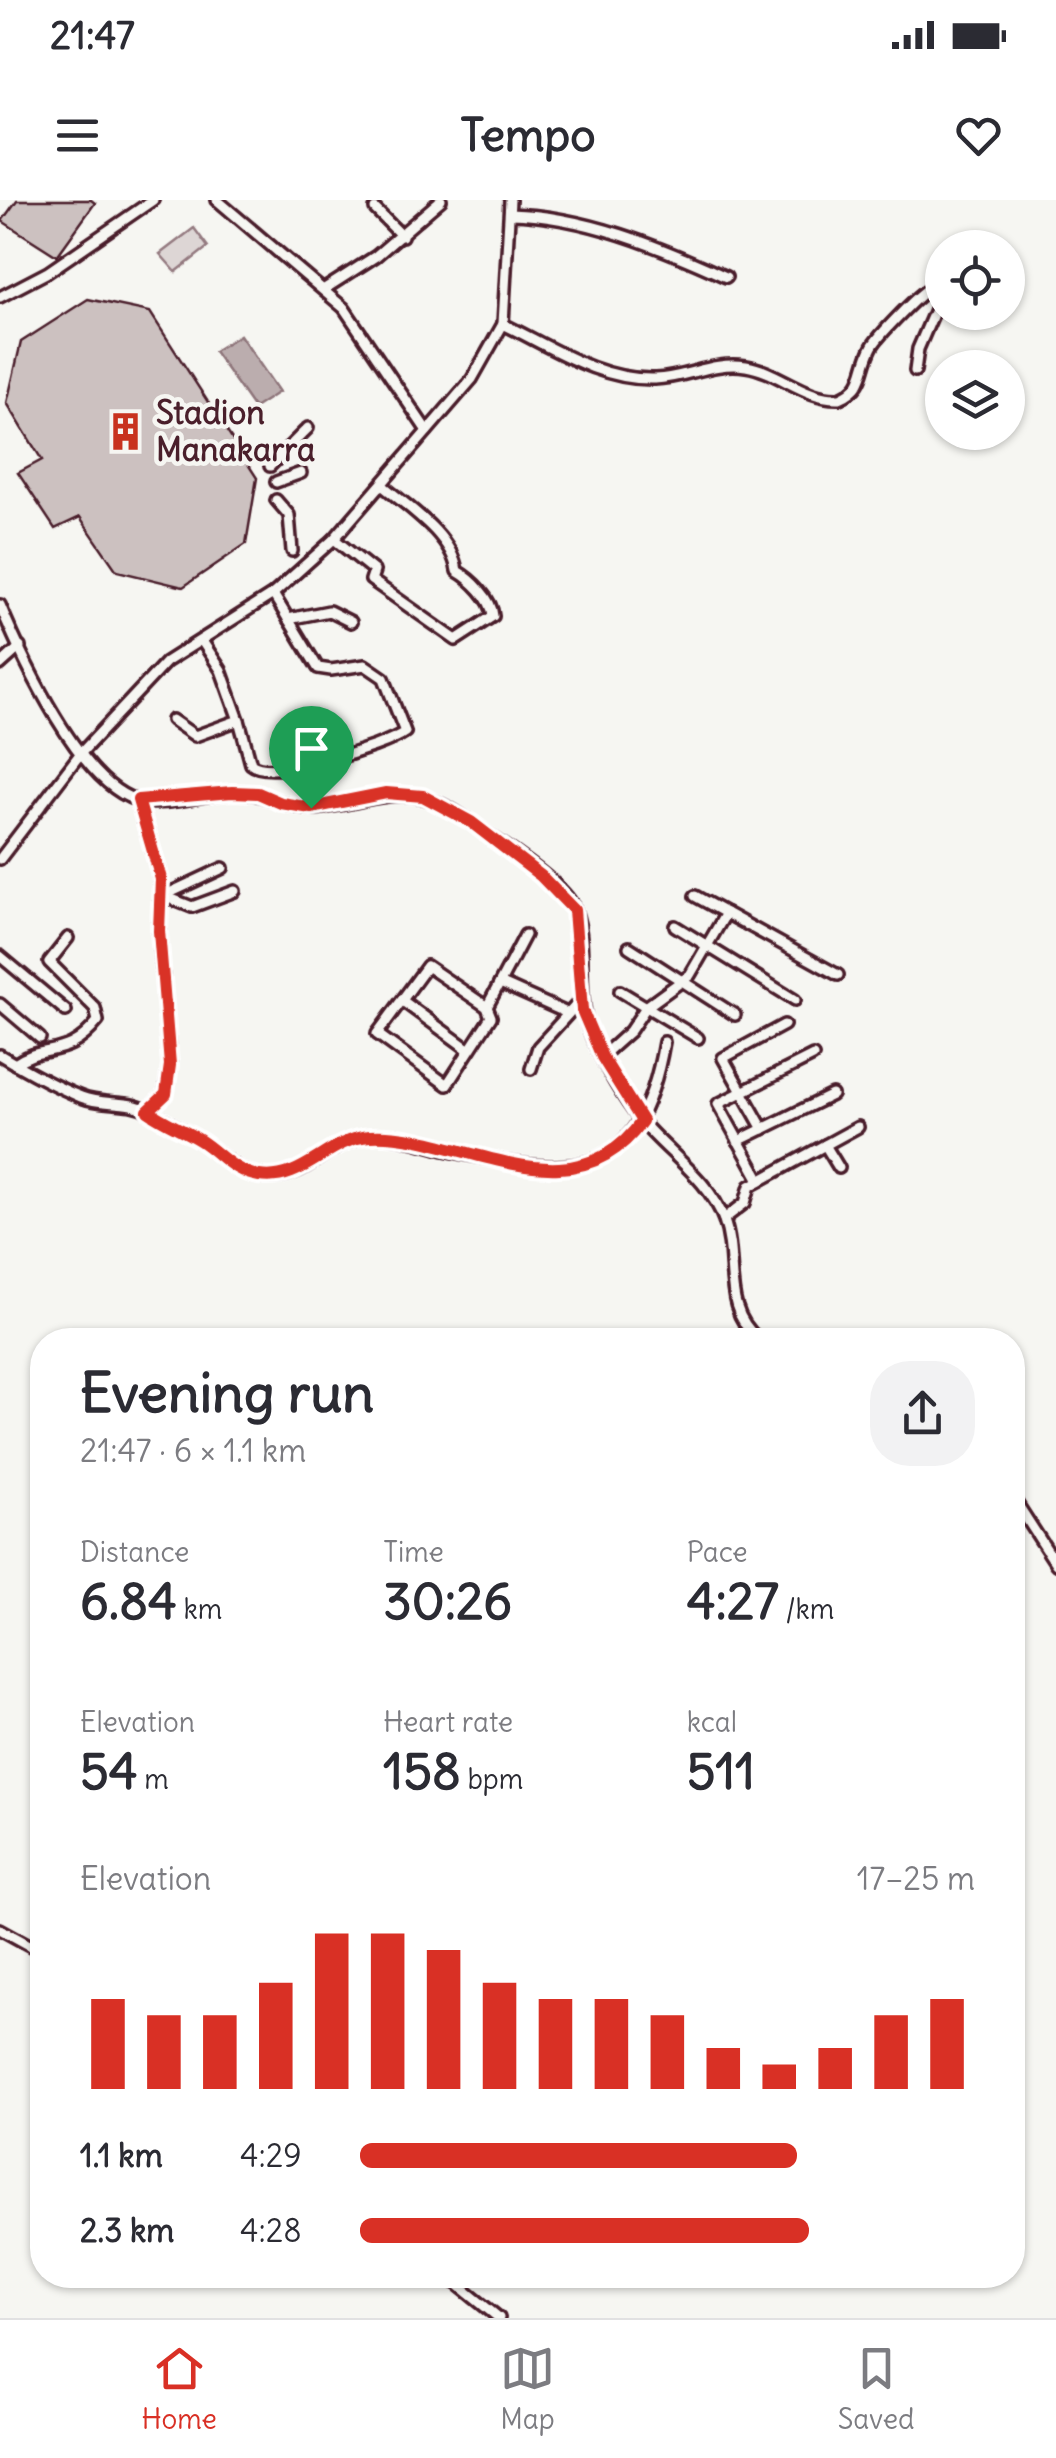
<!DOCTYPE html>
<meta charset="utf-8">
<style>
:root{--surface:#fff;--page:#f2f2f3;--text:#2b2b33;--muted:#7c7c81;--line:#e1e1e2;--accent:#d93025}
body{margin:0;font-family:Delius,sans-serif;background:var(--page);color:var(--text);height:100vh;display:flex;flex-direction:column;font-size:38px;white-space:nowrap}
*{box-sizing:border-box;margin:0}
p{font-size:32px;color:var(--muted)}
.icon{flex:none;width:55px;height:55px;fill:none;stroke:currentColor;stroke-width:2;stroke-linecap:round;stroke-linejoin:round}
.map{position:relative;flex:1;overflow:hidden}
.drawer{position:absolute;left:30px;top:1128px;width:995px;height:960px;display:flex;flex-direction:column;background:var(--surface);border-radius:40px;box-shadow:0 2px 8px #0004}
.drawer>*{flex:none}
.controls{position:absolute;left:925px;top:30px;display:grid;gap:20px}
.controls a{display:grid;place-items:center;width:100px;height:100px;border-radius:50%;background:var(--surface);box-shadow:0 2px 8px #0004;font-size:50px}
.pin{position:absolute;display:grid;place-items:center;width:85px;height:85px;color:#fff;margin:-102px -42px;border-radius:50% 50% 50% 0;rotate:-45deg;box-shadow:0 0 10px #0007}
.pin .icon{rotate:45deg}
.round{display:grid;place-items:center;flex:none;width:105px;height:105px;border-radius:40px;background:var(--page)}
.headline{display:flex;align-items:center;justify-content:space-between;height:170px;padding:0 50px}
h1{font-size:55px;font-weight:700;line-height:75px}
.stats{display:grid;grid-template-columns:repeat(3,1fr);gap:15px;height:170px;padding:10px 50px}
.stats div{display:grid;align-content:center}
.stats b{font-size:50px;font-weight:700}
.stats small{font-size:28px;font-weight:400}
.stats p{font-size:28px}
.chart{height:280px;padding:20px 50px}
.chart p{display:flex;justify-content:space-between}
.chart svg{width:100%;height:180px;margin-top:10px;stroke:var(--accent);stroke-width:6}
ul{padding:0 50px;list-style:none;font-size:32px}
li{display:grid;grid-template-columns:160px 120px 1fr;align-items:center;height:75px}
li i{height:25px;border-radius:12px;background:var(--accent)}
.status{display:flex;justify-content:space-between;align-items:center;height:70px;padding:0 50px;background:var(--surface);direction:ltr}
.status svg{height:28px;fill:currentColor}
header{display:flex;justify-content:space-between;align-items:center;height:130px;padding:0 50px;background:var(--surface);font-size:45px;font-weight:700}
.tab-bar{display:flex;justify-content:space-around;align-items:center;height:140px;border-top:2px solid var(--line);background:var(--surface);font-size:28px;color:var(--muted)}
.tab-bar a{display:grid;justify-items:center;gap:5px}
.tab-bar .selected{color:var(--accent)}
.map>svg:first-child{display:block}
</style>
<div class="status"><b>21:47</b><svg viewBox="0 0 49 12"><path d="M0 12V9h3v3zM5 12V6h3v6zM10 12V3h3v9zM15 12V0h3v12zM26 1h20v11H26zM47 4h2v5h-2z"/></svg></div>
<header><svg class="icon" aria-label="menu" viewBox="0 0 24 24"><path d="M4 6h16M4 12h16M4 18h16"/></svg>Tempo<svg class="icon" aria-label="heart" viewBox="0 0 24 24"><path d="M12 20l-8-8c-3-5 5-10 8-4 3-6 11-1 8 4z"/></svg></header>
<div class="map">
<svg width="1056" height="2118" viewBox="0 0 1056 2118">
<rect width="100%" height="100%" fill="#f6f6f2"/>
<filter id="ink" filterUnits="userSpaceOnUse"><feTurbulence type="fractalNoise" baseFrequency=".01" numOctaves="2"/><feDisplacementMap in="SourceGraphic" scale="20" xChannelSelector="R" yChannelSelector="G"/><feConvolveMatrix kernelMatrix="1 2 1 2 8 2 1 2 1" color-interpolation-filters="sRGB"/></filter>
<g filter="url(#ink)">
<!-- green -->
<polygon fill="#ddd6d5" stroke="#947a80" stroke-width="2.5" points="194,28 208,47 176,72 160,54"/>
<!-- water -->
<polygon fill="#bbadae" stroke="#8e747a" stroke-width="2.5" points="240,135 279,192 254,208 214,151"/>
<!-- building -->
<g fill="#ccc1c0" stroke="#4a1f2b" stroke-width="2.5">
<polygon points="17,0 91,0 95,3 57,56 2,21"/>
<polygon points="88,99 150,112 257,278 246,344 183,387 117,371 80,317 55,329 18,273 42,260 7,203 21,142"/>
</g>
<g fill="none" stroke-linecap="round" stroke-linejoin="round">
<defs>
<g id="minor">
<polyline points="217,0 344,108 427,231"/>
<polyline points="375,9 402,36"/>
<path d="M510,14C585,16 658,46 726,77"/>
<polyline points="326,88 376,56 441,0"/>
<polyline points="0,97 48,72 153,0"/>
<path d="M503,124C551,147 600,181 655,179C687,178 712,161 746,166C779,171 805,200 840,198C867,186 860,170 872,147C877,137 924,88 932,87L937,105L918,149L915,171"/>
<polyline points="270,266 308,228"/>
<polyline points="276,282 301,273"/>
<polyline points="276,300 289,315 292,351"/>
<path d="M334,339L374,371L371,380L456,440L493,416C492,399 471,379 457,371C452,335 408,307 382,285"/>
<path d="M0,405C22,458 79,582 136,600C165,609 204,593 234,592C265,591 290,612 322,608C387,598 413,579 472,623C497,641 558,679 572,704C591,738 573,794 592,837C605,867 622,897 642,922C669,954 710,980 724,1020C739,1063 720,1107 759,1140"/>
<polyline points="288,419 329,411 351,422"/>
<polyline points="0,465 20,447"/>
<polyline points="172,520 195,536 239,520 221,470 202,441"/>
<path d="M239,520L251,564C271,581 383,548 405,532L384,478L365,465L331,470L318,468L273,394"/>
<polyline points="138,601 161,679 159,731 170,865 165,894 148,911"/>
<polyline points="0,659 80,554 166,462 273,394 334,339 472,179 503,124 510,0"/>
<polyline points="163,696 223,668"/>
<polyline points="164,696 192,707 235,691"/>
<polyline points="695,696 838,775"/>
<polyline points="675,726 795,800"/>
<polyline points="629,747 735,815"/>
<polyline points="0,756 66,811"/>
<polyline points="500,783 567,813"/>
<polyline points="620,791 698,838"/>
<polyline points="404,802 468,849"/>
<polyline points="0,804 40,838"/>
<polyline points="487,807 427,766 377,834 447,885 491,817 487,807 525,735"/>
<path d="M0,855C25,870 54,886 81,897C103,906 127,899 148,911C165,920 184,930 201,941C226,957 240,978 273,977C317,975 331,932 385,936C405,938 425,945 444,950C567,976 639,989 664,842"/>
<polyline points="601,857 630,831 646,807 690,775 726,713"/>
<path d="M15,864C45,842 65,862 98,821L95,808L49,762L68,738"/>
<polyline points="531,869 538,847 580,801"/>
<polyline points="763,929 723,858 784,825"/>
<polyline points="738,941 832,895"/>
<polyline points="825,945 839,968"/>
<polyline points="760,980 718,904 813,856"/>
<polyline points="724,1019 745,1003 750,986 858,927"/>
<polyline points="1012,1296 1056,1364"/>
<polyline points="0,1729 42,1752"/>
<polyline points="446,2075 499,2118"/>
</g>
</defs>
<!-- minor casing -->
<use href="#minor" stroke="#4a1f2b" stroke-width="16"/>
<!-- minor -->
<use href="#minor" stroke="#f6f6f2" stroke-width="9"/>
</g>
</g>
<g fill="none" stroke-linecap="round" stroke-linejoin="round" filter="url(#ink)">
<defs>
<path id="route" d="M232,592L258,593L281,603L311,608L386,593L423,596L471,622L541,676L574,710L582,810L602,857L642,921C572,1021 456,930 370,936C327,939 303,983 259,976C233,972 221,954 201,941C184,930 165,923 148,911L166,894L170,865L159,731L161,679L138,600Z"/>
</defs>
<!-- route casing -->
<use href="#route" stroke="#fff" stroke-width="20"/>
<!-- route -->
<use href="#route" stroke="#d93025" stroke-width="12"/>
</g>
<!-- icons -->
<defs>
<symbol id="building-bare" viewBox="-9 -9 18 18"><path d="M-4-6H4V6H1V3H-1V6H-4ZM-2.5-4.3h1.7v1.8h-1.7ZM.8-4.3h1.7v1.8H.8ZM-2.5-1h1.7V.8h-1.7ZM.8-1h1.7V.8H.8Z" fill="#c8321e" stroke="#f6f6f2" stroke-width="2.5" paint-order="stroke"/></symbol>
</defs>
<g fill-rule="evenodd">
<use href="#building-bare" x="98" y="204" width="55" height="55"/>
</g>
<g text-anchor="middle" stroke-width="9" stroke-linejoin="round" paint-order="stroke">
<!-- poi labels -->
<g font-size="32" font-weight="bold" fill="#4a1f2b" stroke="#f6f6f2" text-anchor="start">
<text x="156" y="224">Stadion<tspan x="156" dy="37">Manakarra</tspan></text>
</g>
</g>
</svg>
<div class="controls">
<a><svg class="icon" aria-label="locate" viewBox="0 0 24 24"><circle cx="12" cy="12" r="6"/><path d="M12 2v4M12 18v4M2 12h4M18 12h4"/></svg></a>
<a><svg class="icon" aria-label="layers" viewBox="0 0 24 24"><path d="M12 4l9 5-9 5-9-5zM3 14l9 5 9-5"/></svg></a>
</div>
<div class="pin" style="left:311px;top:608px;background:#1e9e55"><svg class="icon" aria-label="arrive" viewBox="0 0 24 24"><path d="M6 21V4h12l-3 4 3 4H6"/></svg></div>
<section class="drawer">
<div class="headline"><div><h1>Evening run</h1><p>21:47 · 6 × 1.1 km</p></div><a class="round"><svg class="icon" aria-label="share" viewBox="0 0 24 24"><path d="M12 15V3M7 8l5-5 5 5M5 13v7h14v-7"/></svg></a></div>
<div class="stats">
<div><p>Distance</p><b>6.84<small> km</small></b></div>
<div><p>Time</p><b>30:26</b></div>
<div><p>Pace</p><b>4:27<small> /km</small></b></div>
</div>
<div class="stats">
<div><p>Elevation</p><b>54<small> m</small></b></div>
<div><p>Heart rate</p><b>158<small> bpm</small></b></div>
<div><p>kcal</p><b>511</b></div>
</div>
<div class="chart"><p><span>Elevation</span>17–25 m</p>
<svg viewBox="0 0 160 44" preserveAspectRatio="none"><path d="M5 44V22M15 44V26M25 44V26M35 44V18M45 44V6M55 44V6M65 44V10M75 44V18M85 44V22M95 44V22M105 44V26M115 44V34M125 44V38M135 44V34M145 44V26M155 44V22"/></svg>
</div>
<ul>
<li><b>1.1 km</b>4:29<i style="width:71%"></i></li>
<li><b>2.3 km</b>4:28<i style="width:73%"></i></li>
</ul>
</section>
</div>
<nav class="tab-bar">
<a class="selected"><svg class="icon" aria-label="home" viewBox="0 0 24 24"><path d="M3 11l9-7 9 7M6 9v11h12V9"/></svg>Home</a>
<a><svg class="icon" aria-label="map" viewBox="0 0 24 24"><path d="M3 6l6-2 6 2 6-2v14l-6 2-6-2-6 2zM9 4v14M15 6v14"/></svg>Map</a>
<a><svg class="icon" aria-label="saved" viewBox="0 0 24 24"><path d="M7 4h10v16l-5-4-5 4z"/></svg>Saved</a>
</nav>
